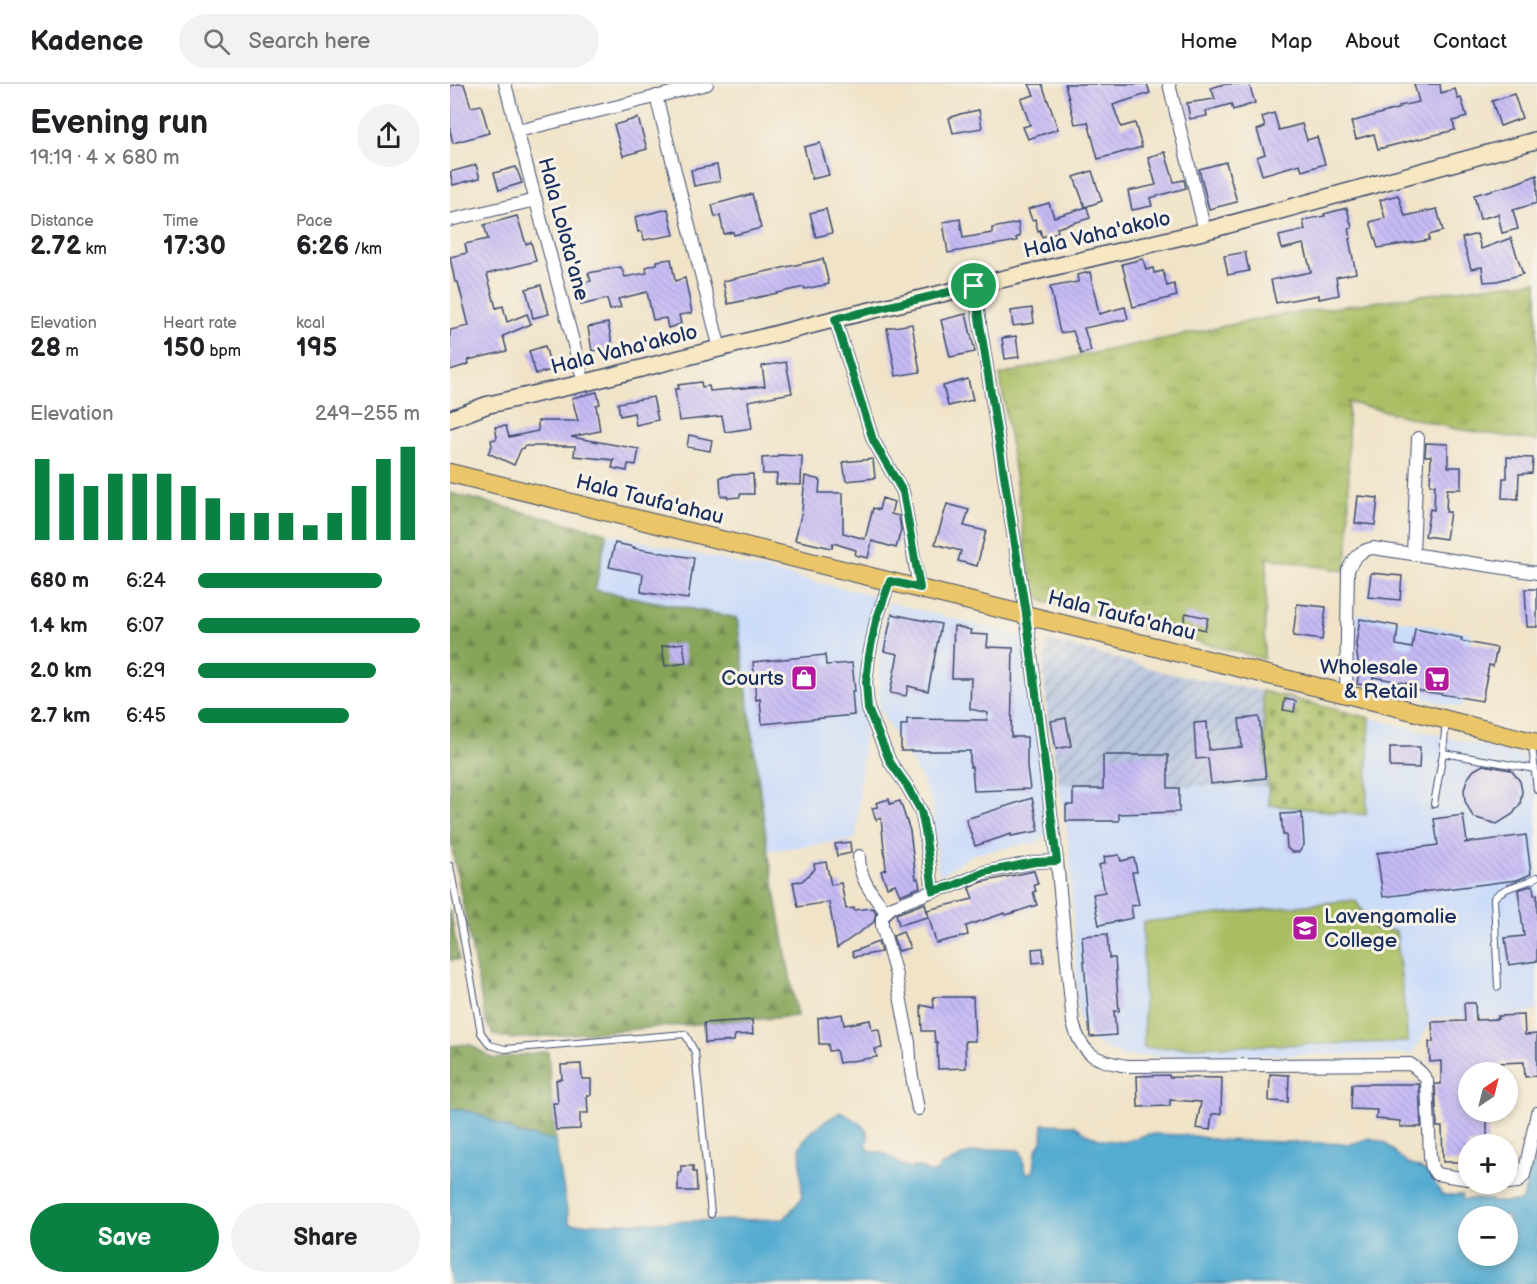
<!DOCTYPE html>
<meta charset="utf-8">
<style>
:root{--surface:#fff;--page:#f2f2f2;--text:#202124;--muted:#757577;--line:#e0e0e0;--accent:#0b8043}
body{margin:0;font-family:"Balsamiq Sans",sans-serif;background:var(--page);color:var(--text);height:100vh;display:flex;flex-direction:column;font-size:22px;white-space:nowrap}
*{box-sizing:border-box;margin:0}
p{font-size:20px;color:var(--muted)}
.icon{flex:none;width:33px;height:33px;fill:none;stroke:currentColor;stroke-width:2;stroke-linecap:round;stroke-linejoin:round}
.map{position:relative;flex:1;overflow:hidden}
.details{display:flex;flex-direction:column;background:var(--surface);width:450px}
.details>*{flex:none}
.needle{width:39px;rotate:35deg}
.buttons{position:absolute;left:1008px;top:978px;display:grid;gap:12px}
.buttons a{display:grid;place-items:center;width:60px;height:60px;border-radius:50%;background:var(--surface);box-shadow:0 3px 9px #0003;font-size:30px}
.pin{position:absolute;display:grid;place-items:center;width:51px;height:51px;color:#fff;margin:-26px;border:3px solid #fff;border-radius:50%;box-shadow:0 2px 6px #0007}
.round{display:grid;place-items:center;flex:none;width:63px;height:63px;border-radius:32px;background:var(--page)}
.overview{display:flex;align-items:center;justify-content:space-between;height:102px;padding:0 30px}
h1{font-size:33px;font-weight:800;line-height:45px}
.stats{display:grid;grid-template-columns:repeat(3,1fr);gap:9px;height:102px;padding:6px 30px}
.stats div{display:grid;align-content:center}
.stats b{font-size:26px;font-weight:800}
.stats small{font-size:16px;font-weight:400}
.stats p{font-size:16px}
.chart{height:168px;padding:12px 30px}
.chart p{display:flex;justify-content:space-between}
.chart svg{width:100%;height:108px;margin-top:6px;stroke:var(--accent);stroke-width:6}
.button{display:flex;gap:12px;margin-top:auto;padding:12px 30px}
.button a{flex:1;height:69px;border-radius:36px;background:var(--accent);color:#fff;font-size:24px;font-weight:800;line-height:69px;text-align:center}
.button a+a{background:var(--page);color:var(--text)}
ul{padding:0 30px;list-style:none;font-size:20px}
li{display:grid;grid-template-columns:96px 72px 1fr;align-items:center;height:45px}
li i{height:15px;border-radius:8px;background:var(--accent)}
header{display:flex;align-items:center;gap:36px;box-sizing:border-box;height:84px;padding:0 30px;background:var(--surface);border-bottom:2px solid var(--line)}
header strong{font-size:28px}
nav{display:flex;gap:33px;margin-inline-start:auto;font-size:21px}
.search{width:420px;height:54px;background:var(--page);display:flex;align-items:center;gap:15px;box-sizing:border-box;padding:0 21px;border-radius:33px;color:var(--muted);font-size:22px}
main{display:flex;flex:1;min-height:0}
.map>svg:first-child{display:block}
</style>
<header>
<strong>Kadence</strong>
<div class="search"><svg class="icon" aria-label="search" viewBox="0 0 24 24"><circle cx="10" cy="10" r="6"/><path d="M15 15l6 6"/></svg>Search here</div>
<nav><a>Home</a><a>Map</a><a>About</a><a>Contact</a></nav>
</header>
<main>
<section class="details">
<div class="overview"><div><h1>Evening run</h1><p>19:19 · 4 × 680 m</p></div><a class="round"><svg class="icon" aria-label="share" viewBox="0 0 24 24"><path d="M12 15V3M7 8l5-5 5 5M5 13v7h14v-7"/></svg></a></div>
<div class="stats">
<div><p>Distance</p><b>2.72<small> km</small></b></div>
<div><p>Time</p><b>17:30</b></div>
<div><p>Pace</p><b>6:26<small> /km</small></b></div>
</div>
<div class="stats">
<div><p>Elevation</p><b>28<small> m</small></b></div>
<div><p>Heart rate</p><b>150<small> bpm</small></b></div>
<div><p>kcal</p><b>195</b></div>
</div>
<div class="chart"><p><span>Elevation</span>249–255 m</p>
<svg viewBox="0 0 160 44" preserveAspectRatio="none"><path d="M5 44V11M15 44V17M25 44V22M35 44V17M45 44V17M55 44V17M65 44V22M75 44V27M85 44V33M95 44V33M105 44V33M115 44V38M125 44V33M135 44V22M145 44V11M155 44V6"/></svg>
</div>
<ul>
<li><b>680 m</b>6:24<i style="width:83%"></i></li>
<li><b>1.4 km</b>6:07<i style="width:100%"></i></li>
<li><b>2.0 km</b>6:29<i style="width:80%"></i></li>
<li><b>2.7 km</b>6:45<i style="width:68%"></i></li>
</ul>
<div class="button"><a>Save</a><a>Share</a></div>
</section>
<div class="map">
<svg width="1087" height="1200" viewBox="0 0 1087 1200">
<defs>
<pattern id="industrial-furrows" width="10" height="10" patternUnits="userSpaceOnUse" patternTransform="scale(1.5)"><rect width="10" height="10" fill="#b7c5de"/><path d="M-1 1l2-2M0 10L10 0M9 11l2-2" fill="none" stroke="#94a0b7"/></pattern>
<pattern id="grass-tufts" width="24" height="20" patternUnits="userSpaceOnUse" patternTransform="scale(1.5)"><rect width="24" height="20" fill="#a9be62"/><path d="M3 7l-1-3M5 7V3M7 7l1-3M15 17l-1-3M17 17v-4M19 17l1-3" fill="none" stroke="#899b54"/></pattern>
<pattern id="forest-firs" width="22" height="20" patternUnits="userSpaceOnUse" patternTransform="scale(1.5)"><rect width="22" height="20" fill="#86a558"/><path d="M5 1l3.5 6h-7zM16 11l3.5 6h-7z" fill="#6d874c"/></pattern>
<pattern id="cemetery-stones" width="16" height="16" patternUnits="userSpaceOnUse" patternTransform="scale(1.5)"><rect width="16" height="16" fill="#a9be62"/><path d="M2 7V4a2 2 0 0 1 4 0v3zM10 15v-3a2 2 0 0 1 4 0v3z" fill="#899b54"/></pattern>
<pattern id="building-back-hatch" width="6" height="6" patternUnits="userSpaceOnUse" patternTransform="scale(1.5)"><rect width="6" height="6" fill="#c6baf5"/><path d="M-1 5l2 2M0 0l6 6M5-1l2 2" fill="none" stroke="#aaa0d4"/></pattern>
</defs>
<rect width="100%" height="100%" fill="#f7f3e8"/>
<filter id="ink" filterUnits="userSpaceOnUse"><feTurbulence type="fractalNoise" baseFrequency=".0167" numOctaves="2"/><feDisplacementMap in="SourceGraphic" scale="12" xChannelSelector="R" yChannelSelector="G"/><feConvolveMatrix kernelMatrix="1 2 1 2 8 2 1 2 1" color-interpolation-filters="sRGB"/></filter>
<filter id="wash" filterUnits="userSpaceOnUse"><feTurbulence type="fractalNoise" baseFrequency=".008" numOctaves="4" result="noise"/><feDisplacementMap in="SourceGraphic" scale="24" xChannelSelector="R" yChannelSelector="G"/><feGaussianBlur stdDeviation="1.35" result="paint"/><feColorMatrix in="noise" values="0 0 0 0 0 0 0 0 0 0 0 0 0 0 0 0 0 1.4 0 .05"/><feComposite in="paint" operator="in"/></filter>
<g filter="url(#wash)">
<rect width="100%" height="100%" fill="#f0e3c8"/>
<!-- built -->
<g fill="#cbdcf9">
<polygon points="157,449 425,512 406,755 318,767 287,534 145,506"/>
<polygon points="439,518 574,553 600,747 589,758 523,770 489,792 482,720 472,696 429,625 430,560"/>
<polygon points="907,529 1022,549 1012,624 903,595"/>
<polygon points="920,634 1087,676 1087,927 1045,933 982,934 963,970 672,972 643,958 629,936 619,761 609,700 818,703 819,721 916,730"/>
</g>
<!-- industrial -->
<polygon fill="url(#industrial-furrows)" points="598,557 676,577 713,588 812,607 818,703 609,700 598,639 593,583"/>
<!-- grass -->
<polygon fill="url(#grass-tufts)" stroke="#627660" stroke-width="1.5" points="1087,197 1087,357 1006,345 898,318 899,452 895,487 817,474 814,575 595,518 582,505 550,291 610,276 824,232 1029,203"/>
<!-- forest -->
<g fill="url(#forest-firs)" stroke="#506a5b" stroke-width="1.5">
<polygon points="0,409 157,449 145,506 287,534 318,767 347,932 60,955 44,951 36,938 0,754"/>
<polygon points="0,826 9,876 0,876"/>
<polygon points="19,960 44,975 98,967 105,1056 71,1051 26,1029 0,1024 0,962"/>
</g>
<!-- cemetery -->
<polygon fill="url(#cemetery-stones)" stroke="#627660" stroke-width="1.5" points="812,607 920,634 916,731 819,721"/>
<!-- garden -->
<polygon fill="#a9be62" stroke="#627660" stroke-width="1.5" points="905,816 924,845 946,847 958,958 694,964 693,838"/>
<!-- water -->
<path fill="#54acd1" stroke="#386e98" stroke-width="1.5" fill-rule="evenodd" d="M0,1024L26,1029L71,1051L105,1056L119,1138L122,1140L334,1135L352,1114L350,1063C357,1047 375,1038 390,1028C397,1031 418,1042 418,1051C419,1054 417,1058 416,1061L419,1066L424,1068C438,1066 446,1080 458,1084C465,1086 461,1081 468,1083C476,1085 476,1090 486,1089L490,1082L501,1078L516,1070L544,1065L569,1066C576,1073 572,1082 577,1089H581L584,1086L586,1067L592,1057L593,1040L624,1041L640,1052L654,1056L673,1058L698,1050L738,1051L769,1056L901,1060L920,1054L935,1059L958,1080L970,1084L980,1091L992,1111H1012V1115L1041,1116V1118H1069L1073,1115L1079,1089L1087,1075V1200H0ZM1018,1132H1058V1172H1018Z"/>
<g id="blocks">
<!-- building -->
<g fill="url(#building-back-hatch)">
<polygon points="8,0 14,0 21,23 31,21 39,49 3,59 0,47 0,2"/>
<polygon points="579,0 592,0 608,45 578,55 573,43 580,41 571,15 584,11"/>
<polygon points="615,0 697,0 700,9 663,21 671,43 685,39 692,63 648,75 638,38 625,40"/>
<polygon points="774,0 799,0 805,19 783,26 781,20 756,27 757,32 740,35 737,19 765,15 761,4"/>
<polygon points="964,0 990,0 991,9 1005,5 1008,15 1011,14 1017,33 1003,37 1005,46 928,65 924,50 906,55 901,38 950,24 949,22 969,18"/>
<polygon points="1064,10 1072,34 1050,42 1042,17"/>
<polygon points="529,26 532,44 503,49 499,34 510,30"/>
<polygon points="824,29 829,46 852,40 857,56 867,53 875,80 852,87 850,80 812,91 807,73 815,70 807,46 815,43 812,33"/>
<polygon points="188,34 197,65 173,72 164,41"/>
<polygon points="370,59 379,91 362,95 354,63"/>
<polygon points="715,68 724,98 734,96 736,104 700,114 702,122 682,126 678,107 706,101 698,73"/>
<polygon points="776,78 787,118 759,125 749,85"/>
<polygon points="26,81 30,94 3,101 0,88"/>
<polygon points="267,81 270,97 244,102 241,86"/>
<polygon points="66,83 72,99 49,106 44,89"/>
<polygon points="642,87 652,117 635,123 624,93"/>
<polygon points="1087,91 1087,119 1063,126 1068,145 1052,149 1048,130 1030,135 1024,111 1064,100"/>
<polygon points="302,110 311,144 284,151 283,148 274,150 270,132 265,133 262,121"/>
<polygon points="948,111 955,132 987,125 993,147 979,151 979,156 928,164 920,138 935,134 930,116"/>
<polygon points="599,119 604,133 637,123 640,134 607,144 608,148 592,153 590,146 588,147 585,135 582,136 578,125"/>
<polygon points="897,124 902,144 899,145 901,154 899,155 906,189 886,193 889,211 869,215 869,211 826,219 821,196 861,188 854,160 832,165 829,152 855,146 853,136 875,132 874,130"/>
<polygon points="218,125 224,151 194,156 192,147 188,148 185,133"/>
<polygon points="376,125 382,149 366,153 360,129"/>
<polygon points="67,132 76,160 81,158 86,177 37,190 46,224 53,222 57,238 77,230 81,240 53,252 57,267 18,276 19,280 0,286 0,246 19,242 8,198 5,198 0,173 17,169 15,160 38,155 34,141"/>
<polygon points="510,135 513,154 542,149 542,144 568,139 570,152 566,154 567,157 498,169 493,138"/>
<polygon points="1027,150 1031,165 1061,154 1073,190 1047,197 1034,198 1032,183 1021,185 1012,154"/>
<polygon points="795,168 799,187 778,191 774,172"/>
<polygon points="221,175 225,197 235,194 242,229 229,231 231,240 218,244 216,234 203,236 197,208 168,215 171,223 160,226 157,215 131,221 126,200 141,197 138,189 171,183 175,193 197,189 196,183 207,180 207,177"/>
<polygon points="373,175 379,200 355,205 354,203 278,220 273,197"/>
<polygon points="693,175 696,186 703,184 704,189 713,187 717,202 724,200 727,212 683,223 672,180"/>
<polygon points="640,188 649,230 675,223 678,235 634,244 641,267 631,270 623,247 610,249 600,203 628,198 627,191"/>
<polygon points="91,201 99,230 83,234 76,205"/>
<polygon points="582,224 584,239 563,242 561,227"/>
<polygon points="516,230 525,268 500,273 491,236"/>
<polygon points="158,239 163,264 142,267 138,243"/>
<polygon points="462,240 470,288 446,292 437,244"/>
<polygon points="566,252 569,273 555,275 552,254"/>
<polygon points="95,262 102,286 86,290 79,267"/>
<polygon points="336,278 342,309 298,317 302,344 275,348 272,332 229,337 225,305 229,305 228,301 251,298 252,303 259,302 260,307 315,302 312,282"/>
<polygon points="518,295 523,316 498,322 493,302"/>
<polygon points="147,308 150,320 146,321 150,347 121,353 189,365 186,381 178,380 177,387 162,384 164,376 124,372 125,362 74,362 74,364 71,365 64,381 38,369 42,362 41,356 46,355 47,353 45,343 56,342 59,353 88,347 88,337 128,337 122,314"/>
<polygon points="203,313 208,336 186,341 184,329 170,332 168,319"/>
<polygon points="239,351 262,356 260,367 237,363"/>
<polygon points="976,359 998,360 998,383 1011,383 1011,405 997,405 996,428 1000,428 996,455 975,452 980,425 984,426 985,401 980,401 981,372 975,372"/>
<polygon points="328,371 352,372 351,401 326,400 327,390 313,390 312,374 328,373"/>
<polygon points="1057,373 1083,374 1082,389 1069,390 1068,415 1052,414 1053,394 1057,394"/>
<polygon points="423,375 425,394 396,397 393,378"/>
<polygon points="303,390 304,410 290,410 290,413 278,414 277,412 271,412 270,393 279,392 279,391"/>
<polygon points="355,392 370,396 369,409 393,409 393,449 415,455 423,424 429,426 432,414 444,418 441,430 449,432 451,446 446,464 422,457 418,474 405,471 406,466 383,459 382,464 345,456 352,427"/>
<polygon points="908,412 928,414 925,441 905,439"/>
<polygon points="497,420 519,426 514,442 536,447 527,482 508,477 511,467 485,460"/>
<polygon points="165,459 184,463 183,464 244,474 238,515 191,508 193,490 159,483"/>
<polygon points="921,489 952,492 950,516 918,513"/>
<polygon points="1075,505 1087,505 1087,543 1077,543"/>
<polygon points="847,520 876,523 872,556 843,552"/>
<polygon points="736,529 758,534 755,546 733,540"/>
<polygon points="442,530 491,540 478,607 458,602 456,612 440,609 448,570 434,567"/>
<polygon points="910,535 948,542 946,561 962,564 965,545 1012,554 1011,557 1047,564 1043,582 1039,581 1032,617 960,605 961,600 923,593 922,602 907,600 909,588 906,559"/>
<polygon points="504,542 521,546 520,550 538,551 537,563 563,564 561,653 577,653 577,684 580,705 524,707 522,683 520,683 520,667 451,667 451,641 457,641 457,635 537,636 538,629 520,625 521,594 502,594"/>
<polygon points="233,559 236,579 215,582 212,562"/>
<polygon points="375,571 376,581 402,579 405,607 402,607 404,631 312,640 310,615 306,616 303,578"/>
<polygon points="835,615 846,617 844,628 833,626"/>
<polygon points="809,633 816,694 761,700 758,674 746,675 744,639 757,638 759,666 792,663 789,635"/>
<polygon points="616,634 621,662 606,665 601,637"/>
<polygon points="940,663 970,663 969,684 940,683"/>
<polygon points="653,671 718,671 718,704 729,704 729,728 669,730 669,737 616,737 616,721 623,721 623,705 653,705"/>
<polygon points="1033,681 1061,686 1070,697 1072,707 1070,720 1063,730 1047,740 1023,733 1015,717 1014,706 1017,695 1024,686"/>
<polygon points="582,714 589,747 561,752 561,750 525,762 516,735"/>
<polygon points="439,715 440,720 450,717 460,747 466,795 468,794 470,803 450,811 445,800 437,803 431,787 436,785 431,734 426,736 422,724 428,723 426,719"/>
<polygon points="852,729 854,761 849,768 842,768 837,764 836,751 833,751 831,730"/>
<polygon points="1013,731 1017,758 1014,759 1076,751 1081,790 1067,796 933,813 927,769 988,761 984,735"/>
<polygon points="400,758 401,769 387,772 385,760"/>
<polygon points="669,771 671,777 684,774 687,788 682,788 689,821 681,822 683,834 649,841 643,810 655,808 649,781 655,779 654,773"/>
<polygon points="376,778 381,801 391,799 396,825 404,824 404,826 423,824 426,828 424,838 387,864 379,818 348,823 343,798 352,797 365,785 364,780"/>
<polygon points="584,787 588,800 584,801 586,807 583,808 587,821 556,831 555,829 516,842 518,851 486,859 477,826 523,815 519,804 532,798"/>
<polygon points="1083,801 1084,811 1087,810 1087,877 1059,881 1055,854 1074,852 1068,806"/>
<polygon points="475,819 478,833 449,841 446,830"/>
<polygon points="453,848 460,864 448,867 443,852"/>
<polygon points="657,850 659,874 665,874 669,927 664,927 666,951 640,953 632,852"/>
<polygon points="428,858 431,868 404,873 402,868"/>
<polygon points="593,864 594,878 583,879 582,865"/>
<polygon points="483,913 523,913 525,957 515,957 516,984 488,985 487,958 485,958 484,947 472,947 471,921 484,924"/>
<polygon points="1014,919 1025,919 1026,936 1048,935 1048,932 1074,931 1075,951 1087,950 1087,992 1075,993 1074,978 1050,979 1050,988 1018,988 1018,1028 1030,1028 1030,1036 1037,1036 1037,1060 1018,1060 1018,1074 1014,1074 1014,1078 993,1078 992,1043 987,1043 985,1000 991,1000 991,977 980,978 979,958 983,958 982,938 1015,937"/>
<polygon points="392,930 394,941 420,936 422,946 429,945 432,964 425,965 427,973 389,979 386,966 379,967 378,960 369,960 368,934"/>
<polygon points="302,936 303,950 285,951 284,957 255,959 254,939"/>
<polygon points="131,980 132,995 141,995 141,1011 137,1011 138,1029 130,1029 130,1045 106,1046 103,1019 108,1019 106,996 112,995 111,981"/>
<polygon points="820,990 839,991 838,1018 819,1017"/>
<polygon points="719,991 719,993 772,994 771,1030 762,1030 760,1046 746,1044 751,1018 720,1016 720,1022 688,1023 687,992"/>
<polygon points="902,1000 969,1000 971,1043 950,1043 950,1037 926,1035 927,1026 901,1025"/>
<polygon points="231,1082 243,1082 243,1088 246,1088 247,1107 228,1107 228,1088 231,1089"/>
</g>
</g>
</g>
<g filter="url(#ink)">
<use href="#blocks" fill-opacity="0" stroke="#3b4a6e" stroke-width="1.5"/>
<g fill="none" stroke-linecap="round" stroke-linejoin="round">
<defs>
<g id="lane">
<polyline points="1082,662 1087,706"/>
<polyline points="993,669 1085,685"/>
<polyline points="984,720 993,669 996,636"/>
<polyline points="0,782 31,949 40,961 55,965 235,950 245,968 261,1130"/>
<path d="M1048,903L1044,814C1055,801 1073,802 1087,793"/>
</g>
<g id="street">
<polyline points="55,0 134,299"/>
<polyline points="719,0 755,147"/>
<polyline points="206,12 270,265"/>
<polyline points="68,47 257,0"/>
<polyline points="0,136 86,116"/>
<path d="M524,202L576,530L607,777L623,939C632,971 645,977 677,982L960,980C968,985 973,989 977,997L980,1073L982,1084L986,1090L1018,1095"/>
<polyline points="385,235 423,356 453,408 469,504"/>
<polyline points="963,469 968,354"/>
<polyline points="440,497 426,537 419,572 416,598 418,625 440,678 457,702 471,727 475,747 483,807"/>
<path d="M896,610L898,486C904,473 909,467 923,464L1087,489"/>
<path d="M409,772C409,795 422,810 436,828"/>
<polyline points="468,1025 461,987 459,959 446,891 432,842 432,834 436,828 442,823 483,807 503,802 535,788 585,778 607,777"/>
<polyline points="1058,1099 1068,1098 1074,1091 1087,1029"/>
</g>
<polyline id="secondary" points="0,335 37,321 134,299 385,235 755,147 1087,56"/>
<polyline id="primary" points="0,389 896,610 1087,659"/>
</defs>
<!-- lane casing -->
<use href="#lane" stroke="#3b4a6e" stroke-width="8"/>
<!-- street casing -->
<use href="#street" stroke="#3b4a6e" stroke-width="14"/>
<!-- secondary casing -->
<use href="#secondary" stroke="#3b4a6e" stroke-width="19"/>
<!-- primary casing -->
<use href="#primary" stroke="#3b4a6e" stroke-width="20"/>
<!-- lane -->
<use href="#lane" stroke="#fff" stroke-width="6"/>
<!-- street -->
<use href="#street" stroke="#fff" stroke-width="12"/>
<!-- secondary -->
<use href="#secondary" stroke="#f7e8c3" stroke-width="16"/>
<!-- primary -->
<use href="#primary" stroke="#ebc669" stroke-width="18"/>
</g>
</g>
<g fill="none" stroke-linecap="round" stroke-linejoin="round" filter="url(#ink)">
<defs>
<polygon id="route" points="524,202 576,530 607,777 585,778 535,788 503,802 483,807 475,747 471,727 457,702 440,678 418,625 416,598 419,572 426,537 440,497 470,504 453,408 423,356 385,235"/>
</defs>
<!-- route casing -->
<use href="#route" stroke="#fff" stroke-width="12"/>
<!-- route -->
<use href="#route" stroke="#0b8043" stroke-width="8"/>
</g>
<!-- icons -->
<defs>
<symbol id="shop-square" viewBox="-11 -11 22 22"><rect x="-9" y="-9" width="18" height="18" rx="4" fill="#b5179e" stroke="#f7f3e8"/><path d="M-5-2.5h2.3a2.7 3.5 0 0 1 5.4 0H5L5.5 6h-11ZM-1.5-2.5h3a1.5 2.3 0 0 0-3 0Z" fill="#fff"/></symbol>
<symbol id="supermarket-square" viewBox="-11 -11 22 22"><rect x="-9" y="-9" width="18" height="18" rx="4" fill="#b5179e" stroke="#f7f3e8"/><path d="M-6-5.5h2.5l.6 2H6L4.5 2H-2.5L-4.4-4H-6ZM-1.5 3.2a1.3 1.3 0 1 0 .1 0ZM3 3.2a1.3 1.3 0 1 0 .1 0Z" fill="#fff"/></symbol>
<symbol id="school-square" viewBox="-11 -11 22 22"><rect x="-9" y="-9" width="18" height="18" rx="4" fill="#b5179e" stroke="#f7f3e8"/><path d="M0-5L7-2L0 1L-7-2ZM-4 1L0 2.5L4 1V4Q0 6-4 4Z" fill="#fff"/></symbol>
</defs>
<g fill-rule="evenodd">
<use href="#shop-square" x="339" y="579" width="30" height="30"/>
<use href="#supermarket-square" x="972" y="580" width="30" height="30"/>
<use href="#school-square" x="840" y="829" width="30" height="30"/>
</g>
<g text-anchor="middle" stroke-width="6" stroke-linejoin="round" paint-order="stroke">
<!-- street labels -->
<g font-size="21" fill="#1b2f5e" stroke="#f7f3e8">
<text transform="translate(114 145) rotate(75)" y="7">Hala Lolota'ane</text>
<text transform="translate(647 150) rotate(-13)" y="7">Hala Vaha'akolo</text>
<text transform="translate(174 265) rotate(-14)" y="7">Hala Vaha'akolo</text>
<text transform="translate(200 415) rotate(14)" y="7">Hala Taufa'ahau</text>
<text transform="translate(672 531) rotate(14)" y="7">Hala Taufa'ahau</text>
</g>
<!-- poi labels -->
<g font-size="21" fill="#1b2f5e" stroke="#f7f3e8" text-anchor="end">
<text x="968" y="590">Wholesale<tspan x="968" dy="24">&amp; Retail</tspan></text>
<text x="334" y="601">Courts</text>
<text x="874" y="839" text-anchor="start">Lavengamalie<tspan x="874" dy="24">College</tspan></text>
</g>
</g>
</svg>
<div class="buttons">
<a><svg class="needle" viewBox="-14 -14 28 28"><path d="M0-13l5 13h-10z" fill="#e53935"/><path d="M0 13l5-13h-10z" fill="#757577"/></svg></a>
<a>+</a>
<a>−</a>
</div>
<div class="pin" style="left:524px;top:202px;background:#1e9e55"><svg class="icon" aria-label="arrive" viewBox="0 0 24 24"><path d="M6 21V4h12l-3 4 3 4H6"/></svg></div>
</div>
</main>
